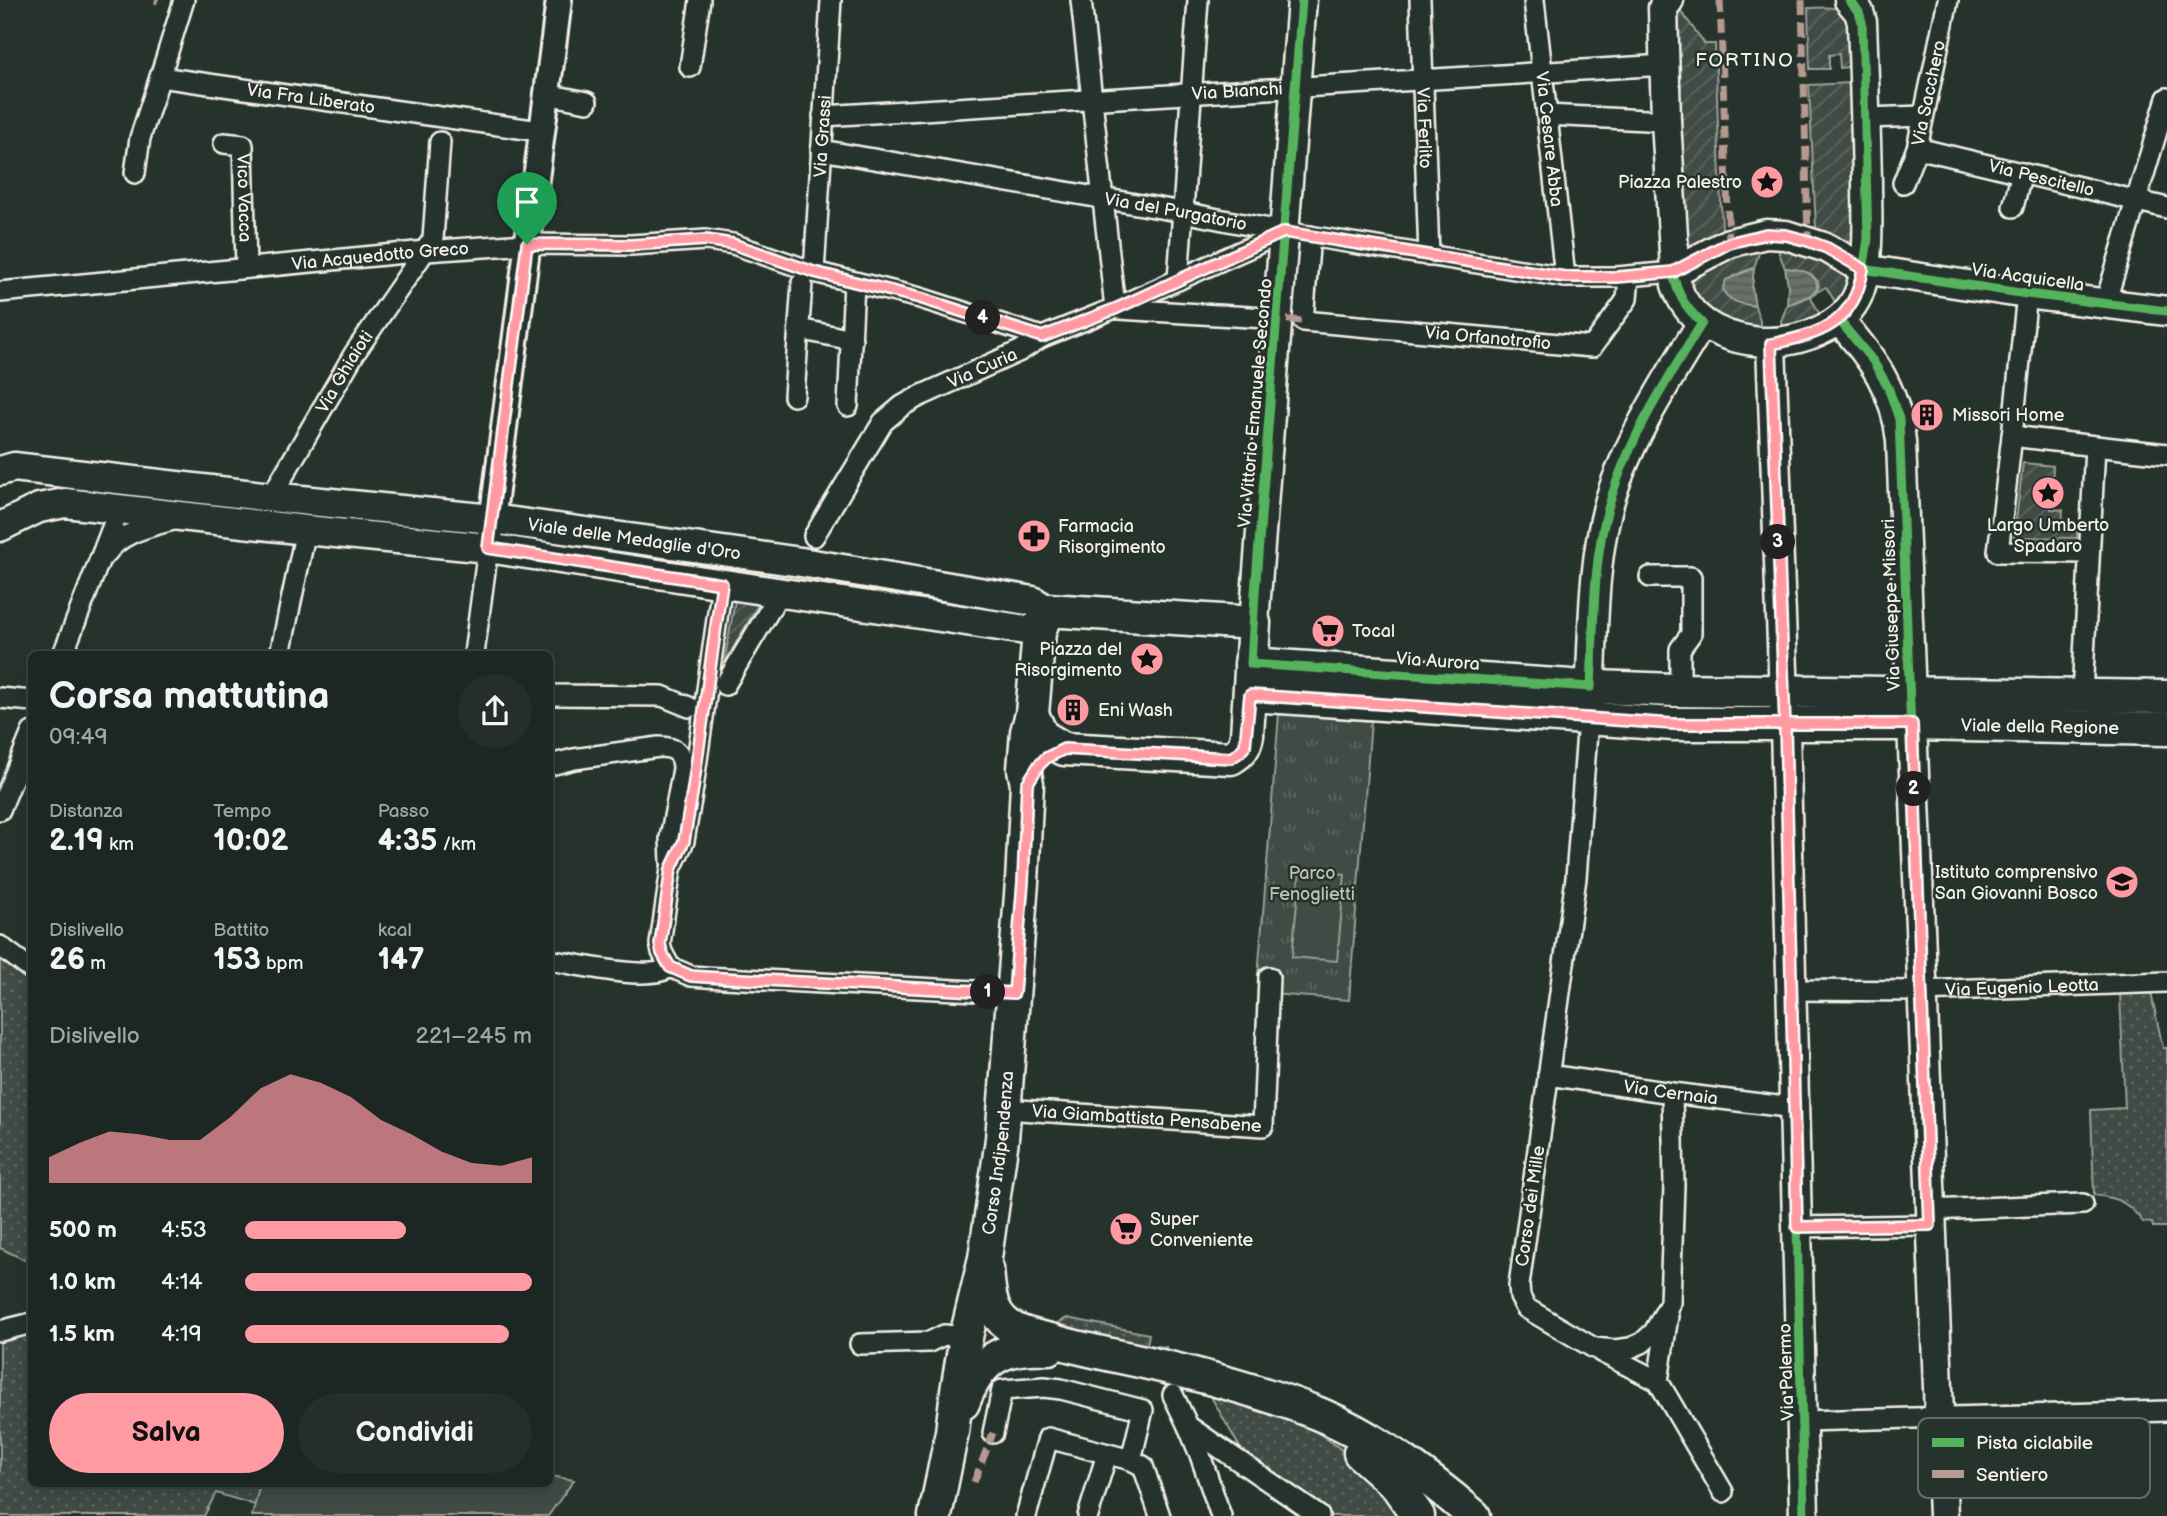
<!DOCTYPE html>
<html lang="it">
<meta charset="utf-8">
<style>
:root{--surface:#1c2622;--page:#252e2a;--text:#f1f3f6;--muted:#a0a5a5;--line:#3a4340;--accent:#ff9aa2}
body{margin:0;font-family:"Balsamiq Sans",sans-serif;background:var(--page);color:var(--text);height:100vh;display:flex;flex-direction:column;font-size:26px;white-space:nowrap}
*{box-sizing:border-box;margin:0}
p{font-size:23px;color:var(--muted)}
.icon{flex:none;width:38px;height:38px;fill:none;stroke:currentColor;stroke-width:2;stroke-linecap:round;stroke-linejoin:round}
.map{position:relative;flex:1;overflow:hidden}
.drawer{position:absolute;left:28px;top:651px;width:525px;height:836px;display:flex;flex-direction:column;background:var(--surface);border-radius:10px;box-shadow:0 4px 18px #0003,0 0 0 2px var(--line)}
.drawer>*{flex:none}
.pin{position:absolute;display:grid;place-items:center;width:60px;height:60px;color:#fff;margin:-72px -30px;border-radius:50% 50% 50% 0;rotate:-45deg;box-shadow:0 0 7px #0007}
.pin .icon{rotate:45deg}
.km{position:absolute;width:35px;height:35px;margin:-18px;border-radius:50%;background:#222;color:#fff;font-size:19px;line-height:35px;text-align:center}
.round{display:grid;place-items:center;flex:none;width:74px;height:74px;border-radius:37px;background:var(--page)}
.head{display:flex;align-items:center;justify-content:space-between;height:119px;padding:0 21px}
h1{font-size:38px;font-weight:700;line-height:52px}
.stats{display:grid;grid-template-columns:repeat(3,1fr);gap:10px;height:119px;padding:7px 21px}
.stats div{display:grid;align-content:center}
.stats b{font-size:30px;font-weight:700}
.stats small{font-size:19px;font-weight:400}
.stats p{font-size:19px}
.chart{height:196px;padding:14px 21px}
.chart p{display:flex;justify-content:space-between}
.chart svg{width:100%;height:126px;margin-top:7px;fill:var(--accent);opacity:.7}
.cta{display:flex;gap:14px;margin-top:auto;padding:14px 21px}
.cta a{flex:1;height:80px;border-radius:42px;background:var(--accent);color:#111;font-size:28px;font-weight:700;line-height:80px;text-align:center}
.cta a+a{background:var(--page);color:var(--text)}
ul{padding:0 21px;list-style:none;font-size:23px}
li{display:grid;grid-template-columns:112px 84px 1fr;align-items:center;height:52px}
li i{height:18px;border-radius:9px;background:var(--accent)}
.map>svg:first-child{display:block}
</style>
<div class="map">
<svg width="2167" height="1516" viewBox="0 0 2167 1516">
<defs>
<pattern id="grass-dots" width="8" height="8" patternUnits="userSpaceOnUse" patternTransform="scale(1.75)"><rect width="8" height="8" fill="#414b45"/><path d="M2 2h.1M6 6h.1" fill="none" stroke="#5d6560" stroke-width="1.8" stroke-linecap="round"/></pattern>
<pattern id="park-tufts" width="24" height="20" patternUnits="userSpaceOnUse" patternTransform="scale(1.75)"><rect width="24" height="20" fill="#414b45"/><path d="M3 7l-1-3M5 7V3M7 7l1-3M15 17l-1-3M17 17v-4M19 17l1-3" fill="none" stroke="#5d6560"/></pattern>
<pattern id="garden-furrows" width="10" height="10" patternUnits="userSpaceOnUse" patternTransform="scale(1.75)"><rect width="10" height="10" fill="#414b45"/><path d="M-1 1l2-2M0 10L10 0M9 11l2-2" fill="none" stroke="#5d6560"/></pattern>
<pattern id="water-rules" width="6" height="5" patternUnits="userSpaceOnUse" patternTransform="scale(1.75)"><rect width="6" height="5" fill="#676f68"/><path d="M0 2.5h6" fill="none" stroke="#565a55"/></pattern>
</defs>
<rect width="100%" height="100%" fill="#26332d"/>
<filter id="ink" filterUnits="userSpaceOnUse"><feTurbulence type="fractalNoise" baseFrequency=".0143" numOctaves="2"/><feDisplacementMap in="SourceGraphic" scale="14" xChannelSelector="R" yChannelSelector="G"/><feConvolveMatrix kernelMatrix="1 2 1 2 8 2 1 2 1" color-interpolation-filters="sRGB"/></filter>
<g filter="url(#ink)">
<!-- grass -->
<g fill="url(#grass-dots)" stroke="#9a9e96" stroke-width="2">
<polygon points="0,954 31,978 31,1263 0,1248"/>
<path d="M2151,993L2163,1048H2167V1227H2153L2152,1223L2143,1222C2128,1202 2118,1198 2094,1195L2091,1110L2125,1108L2120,994Z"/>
<polygon points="1067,1318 1149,1334 1147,1345 1166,1347 1164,1357 1054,1325"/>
<polygon points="31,1333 32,1484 260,1484 255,1505 216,1493 204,1516 0,1516 0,1341"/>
<path d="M1212,1389C1242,1401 1274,1410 1303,1424C1345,1446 1376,1481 1407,1516H1331L1247,1460L1210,1395Z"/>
</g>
<!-- park -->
<polygon fill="url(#park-tufts)" stroke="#9a9e96" stroke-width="2" points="1279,714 1371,721 1349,1000 1272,994 1273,977 1258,976"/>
<!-- garden -->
<g fill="url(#garden-furrows)" stroke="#9a9e96" stroke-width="2">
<path d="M1808,8C1822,8 1839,4 1848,16L1849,67L1840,68L1839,54L1829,55V69H1810Z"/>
<polygon points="1680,10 1705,44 1715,44 1722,230 1692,246 1682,243 1676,11"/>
<polygon points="1852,83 1859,239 1840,241 1816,229 1809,85"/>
<path d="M1758,247L1759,253L1754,268C1714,281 1711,296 1755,306L1760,321V329L1731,323L1696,302C1694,295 1690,287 1693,280C1701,262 1741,253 1758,247Z"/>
<path d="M1779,247L1802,250L1843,271L1849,282L1837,305L1826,287L1810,296L1820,315L1803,324L1782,328L1781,321L1787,305C1794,302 1803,300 1810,296C1836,280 1798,269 1785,268L1779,253Z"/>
<polygon points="2023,463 2053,466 2051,509 2063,510 2062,525 2068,530 2077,530 2077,538 2014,537"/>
<polygon points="735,600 759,603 724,664"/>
</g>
<!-- pitch -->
<g fill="#414b45" stroke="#9a9e96" stroke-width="2">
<polygon points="1300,870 1345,874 1337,961 1292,957"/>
<polygon points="550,1476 574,1480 548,1516 252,1516 260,1484 550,1484"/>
</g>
<!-- water -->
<g fill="url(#water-rules)" stroke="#9fa39b" stroke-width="2">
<path d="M1754,268L1752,288L1755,306C1743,304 1726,302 1723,288L1726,280Z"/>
<path d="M1785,268C1799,269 1819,272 1817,289L1809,296L1787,305L1788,285Z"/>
</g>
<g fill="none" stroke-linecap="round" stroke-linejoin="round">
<defs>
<g id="minor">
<path id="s1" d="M184,0L160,77L540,131"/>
<polyline points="1081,0 1115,308"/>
<path id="s2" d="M1420,0L1429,256"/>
<path id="s3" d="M1534,0L1565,277"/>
<polyline points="690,67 700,0"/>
<polyline points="546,94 587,102"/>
<polyline points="1547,115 1666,121"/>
<path id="s4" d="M823,116L1665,65"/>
<polyline points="1866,118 1923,116"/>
<path id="s5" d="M224,143L243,145L246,268"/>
<path id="s6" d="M1917,148L2167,208"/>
<path id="s7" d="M821,150L1183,212L1284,232L1565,277H1617L1673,272"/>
<polyline points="135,173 140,138 160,77"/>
<path id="s8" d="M1903,183L1917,148L1948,0"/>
<polyline points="2013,207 2022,173"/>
<path id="s9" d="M1310,236L1303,321L1592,347L1627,299L1629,276"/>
<path id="s10" d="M814,272L831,0"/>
<polyline points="1178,280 1198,0"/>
<path id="s11" d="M0,292L426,251L527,244L631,245L706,240L733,244L814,272L920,298L1042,337"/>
<polyline points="2105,304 2167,98"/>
<polyline points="1119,309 1266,318"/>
<polyline points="799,329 852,340"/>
<polyline points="794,396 802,283"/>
<polyline points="848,406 854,283"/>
<polyline points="2012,436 2027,294"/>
<polyline points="2095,446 2167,454"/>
<path id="s12" d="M271,497L354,354L433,239L440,142"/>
<path id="s13" d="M814,536L883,422L902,406L918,397L1020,351L1042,337L1115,308L1284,232"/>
<path d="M105,555C121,532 148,527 173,520"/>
<polyline points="1650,577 1691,577 1691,634 1680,649 1680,690"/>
<polyline points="722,584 693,788 684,841 671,869 660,944 662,952 670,967 691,976 705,977 1014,993"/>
<polyline points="63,654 119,510"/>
<polyline points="280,654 306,530"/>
<polyline points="474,654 488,548"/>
<polyline points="725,685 781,591"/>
<polyline points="550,695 662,696 689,707"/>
<polyline points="2082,695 2095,446 2012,436 1998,552 2089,553"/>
<polyline points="0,698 32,701"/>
<polyline points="1588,719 1576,878 1519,1285 1520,1297 1526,1308 1594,1348 1615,1350 1630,1348 1642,1343 1654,1332 1670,1303 1674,1185 1672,1093"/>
<path d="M550,765L574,759L659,747C675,747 683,753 683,769L670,838L671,862"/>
<polyline points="0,810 32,732"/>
<polyline points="0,946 32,970"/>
<path d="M555,961C579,965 653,982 670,967"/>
<path id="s14" d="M1791,990L1921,991L2167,982"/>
<path id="s15" d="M1548,1075L1672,1093L1794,1108"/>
<path id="s16" d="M1005,1109L1263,1126L1269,977"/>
<polyline points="1930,1210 2083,1204"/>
<polyline points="1797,1227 1930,1225"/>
<polyline points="0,1331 32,1323"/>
<polyline points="860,1344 929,1342 944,1335 966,1337"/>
<polyline points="1601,1352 1658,1381 1723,1492"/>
<polyline points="1658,1381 1668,1316"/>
<polyline points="1173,1395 1188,1426 1319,1516"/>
<polyline points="1803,1421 2167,1411"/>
<polyline points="1188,1426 1200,1455 1221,1516"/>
<polyline points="993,1433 1002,1390 1044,1387 1061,1389 1143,1410 1131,1460"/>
<polyline points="1026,1516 1048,1438 1131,1460 1143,1466 1160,1516"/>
<polyline points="1088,1516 1107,1454"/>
</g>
<polyline id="tertiary" points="490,537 559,0"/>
<g id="secondary">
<path d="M1669,0L1663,8L1666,121L1676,285C1688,320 1717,336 1753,341C1787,346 1839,332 1856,299C1871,270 1867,215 1867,182C1866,129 1864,75 1862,22L1859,12L1849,0"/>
<polyline points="1673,272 1729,243 1766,234 1786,235 1827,248 1863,269 2027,294 2167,311"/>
<path d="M1839,320C1872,357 1896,390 1901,441L1943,1516"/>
<polyline points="1771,344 1785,725 1804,1516"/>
<path id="s17" d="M0,471L14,467L271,497L492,519L801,562L1033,601L1047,610"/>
<polyline points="0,527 39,508 65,503 306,530 488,548 1039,632"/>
<polyline points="1254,623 1302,0"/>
<path d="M1589,709C1594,642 1591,572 1608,507C1624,446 1669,377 1702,323"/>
</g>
<g id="primary">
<polyline points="1251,664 1571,686 1674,690 2167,697"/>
<path id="s18" d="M1250,695L1673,724H1912L2167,729"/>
<path d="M987,1269C989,1291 989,1312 1009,1326C1022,1335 1039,1337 1054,1341C1088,1351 1123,1357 1157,1365C1212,1378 1267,1393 1319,1414C1373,1436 1430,1478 1474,1516"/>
<path d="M963,1403C980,1359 1002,1345 1049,1348"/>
<polyline points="1360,1453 1397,1486 1418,1516"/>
<path id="s19" d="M935,1516L952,1432L957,1391L966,1337L985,1258L1002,1139L1022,882L1027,784L1024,769L1027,732L1032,714L1039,632L1047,610L1254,623L1247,735C1245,747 1241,752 1231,758L1064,749L1042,736L1032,714"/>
</g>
</defs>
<!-- minor casing -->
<use href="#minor" stroke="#f4f1e8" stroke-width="24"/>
<!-- tertiary casing -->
<use href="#tertiary" stroke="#f4f1e8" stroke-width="30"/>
<!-- secondary casing -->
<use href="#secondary" stroke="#f4f1e8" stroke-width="33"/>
<!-- primary casing -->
<use href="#primary" stroke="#f4f1e8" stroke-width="37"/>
<!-- minor -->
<use href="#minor" stroke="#26332d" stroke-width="19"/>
<!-- tertiary -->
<use href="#tertiary" stroke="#26332d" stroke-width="24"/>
<!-- secondary -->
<use href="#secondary" stroke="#26332d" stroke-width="28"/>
<!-- primary -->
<use href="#primary" stroke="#26332d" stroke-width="32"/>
<!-- quiet -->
<g stroke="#b69a8f" stroke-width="7" stroke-dasharray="14 7" stroke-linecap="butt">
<polyline points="155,0 158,1"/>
<polyline points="1720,0 1729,243"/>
<polyline points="1802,0 1808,241"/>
<polyline points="1266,318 1303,321"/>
<polyline points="974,1482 993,1433"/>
</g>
<defs>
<g id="cycleway">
<path d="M1302,0L1255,593L1251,664L1591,687C1594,628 1592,561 1609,505C1628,439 1667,380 1702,323C1686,308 1677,295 1673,272L1729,243L1766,234L1786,235L1827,248L1863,269L2027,294L2167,311"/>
<polyline points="1804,1516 1797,1227 1930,1225 1899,419 1888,387 1873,361 1839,320 1856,300 1861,284 1868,239 1862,22 1859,12 1849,0"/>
</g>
</defs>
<!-- cycleway casing -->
<use href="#cycleway" stroke="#26332d" stroke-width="13"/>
<!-- cycleway -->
<use href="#cycleway" stroke="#56b35d" stroke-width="9"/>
</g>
</g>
<g fill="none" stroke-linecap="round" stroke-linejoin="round" filter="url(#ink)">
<defs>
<path id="route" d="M527,244L488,548L722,584L693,788L684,841L671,869L660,944L662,953L670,967L691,976L705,977L1014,993L1023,882L1027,784L1039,765L1046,758L1064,749L1231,758L1240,752L1245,746L1250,695L1673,724H1912L1930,1225L1797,1227L1785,725L1771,344C1820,334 1854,325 1863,269L1827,248L1808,241L1786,235L1766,234L1729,243L1673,272L1617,277H1565L1284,232L1115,309L1042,337L920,298L814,272L733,244L706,240L631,245L527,244"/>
</defs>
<!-- route casing -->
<use href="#route" stroke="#fff" stroke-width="14"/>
<!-- route -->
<use href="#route" stroke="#ff9aa2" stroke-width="9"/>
</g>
<!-- icons -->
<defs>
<symbol id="sight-disc" viewBox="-11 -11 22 22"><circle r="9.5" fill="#ff9aa2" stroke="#26332d"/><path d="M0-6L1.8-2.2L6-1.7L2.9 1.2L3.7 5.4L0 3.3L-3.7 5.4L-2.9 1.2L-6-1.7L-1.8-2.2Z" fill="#111"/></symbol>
<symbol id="building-disc" viewBox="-11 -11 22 22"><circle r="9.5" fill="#ff9aa2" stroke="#26332d"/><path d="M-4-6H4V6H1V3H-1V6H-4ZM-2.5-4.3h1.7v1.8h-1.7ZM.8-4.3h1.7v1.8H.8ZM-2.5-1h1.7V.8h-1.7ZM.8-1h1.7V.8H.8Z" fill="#111"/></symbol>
<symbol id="pharmacy-disc" viewBox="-11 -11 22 22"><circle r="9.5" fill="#ff9aa2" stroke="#26332d"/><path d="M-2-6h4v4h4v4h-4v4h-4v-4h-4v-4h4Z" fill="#111"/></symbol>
<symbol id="supermarket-disc" viewBox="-11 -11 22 22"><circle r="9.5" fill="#ff9aa2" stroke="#26332d"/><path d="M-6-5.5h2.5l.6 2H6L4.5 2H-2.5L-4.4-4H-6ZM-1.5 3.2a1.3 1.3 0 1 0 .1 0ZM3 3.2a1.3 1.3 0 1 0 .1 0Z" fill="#111"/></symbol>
<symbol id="school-disc" viewBox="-11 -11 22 22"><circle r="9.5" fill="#ff9aa2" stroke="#26332d"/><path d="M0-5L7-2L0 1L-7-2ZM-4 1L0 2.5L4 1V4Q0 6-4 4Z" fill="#111"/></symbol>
</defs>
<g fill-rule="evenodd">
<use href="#sight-disc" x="1748" y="163" width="38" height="38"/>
<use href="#building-disc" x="1908" y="396" width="38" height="38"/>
<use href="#sight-disc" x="2029" y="474" width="38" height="38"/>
<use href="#pharmacy-disc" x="1015" y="517" width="38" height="38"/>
<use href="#supermarket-disc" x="1309" y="612" width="38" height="38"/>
<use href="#sight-disc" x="1128" y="640" width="38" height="38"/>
<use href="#building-disc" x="1054" y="691" width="38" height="38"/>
<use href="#school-disc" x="2103" y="863" width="38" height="38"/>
<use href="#supermarket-disc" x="1107" y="1210" width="38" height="38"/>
</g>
<g text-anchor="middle" stroke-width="5" stroke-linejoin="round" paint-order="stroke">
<!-- street labels -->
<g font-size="18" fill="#f4f1e8" stroke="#26332d">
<text dy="6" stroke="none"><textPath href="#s4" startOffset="415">Via Bianchi</textPath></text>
<text dy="6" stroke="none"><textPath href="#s8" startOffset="94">Via Sacchero</textPath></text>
<text dy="6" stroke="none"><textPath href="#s1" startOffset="233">Via Fra Liberato</textPath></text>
<text dy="6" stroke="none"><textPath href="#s2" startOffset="128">Via Ferlito</textPath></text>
<text dy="6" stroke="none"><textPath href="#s10" startOffset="136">Via Grassi</textPath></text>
<text dy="6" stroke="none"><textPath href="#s3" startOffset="140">Via Cesare Abba</textPath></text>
<text dy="6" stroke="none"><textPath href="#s6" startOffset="128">Via Pescitello</textPath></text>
<text dy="6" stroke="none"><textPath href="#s5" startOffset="72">Vico Vacca</textPath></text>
<text dy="6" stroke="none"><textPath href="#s7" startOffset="360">Via del Purgatorio</textPath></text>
<text dy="6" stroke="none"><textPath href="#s11" startOffset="382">Via Acquedotto Greco</textPath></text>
<text transform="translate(2028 277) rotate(8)" y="6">Via Acquicella</text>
<text dy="6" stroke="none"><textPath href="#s9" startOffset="271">Via Orfanotrofio</textPath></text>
<text dy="6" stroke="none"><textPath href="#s13" startOffset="247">Via Curia</textPath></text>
<text dy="6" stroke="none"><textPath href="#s12" startOffset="145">Via Ghiaioti</textPath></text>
<text transform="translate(1255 403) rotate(-85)" y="6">Via Vittorio Emanuele Secondo</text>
<text dy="6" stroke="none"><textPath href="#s17" startOffset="639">Viale delle Medaglie d'Oro</textPath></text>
<text transform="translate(1891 605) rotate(-92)" y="6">Via Giuseppe Missori</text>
<text transform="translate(1438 661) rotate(4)" y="6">Via Aurora</text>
<text dy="6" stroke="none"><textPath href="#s18" startOffset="791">Viale della Regione</textPath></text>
<text dy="6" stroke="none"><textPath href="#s14" startOffset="231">Via Eugenio Leotta</textPath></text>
<text dy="6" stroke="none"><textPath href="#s15" startOffset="124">Via Cernaia</textPath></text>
<text dy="6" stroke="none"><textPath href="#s16" startOffset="142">Via Giambattista Pensabene</textPath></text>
<text dy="6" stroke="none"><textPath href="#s19" startOffset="369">Corso Indipendenza</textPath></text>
<text transform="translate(1530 1206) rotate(-82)" y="6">Corso dei Mille</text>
<text transform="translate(1786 1372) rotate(-92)" y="6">Via Palermo</text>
</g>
<!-- poi labels -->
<g font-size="18" fill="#f4f1e8" stroke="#26332d" text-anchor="start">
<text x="1742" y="188" text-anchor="end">Piazza Palestro</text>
<text x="1952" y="421">Missori Home</text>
<text x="2048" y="531" text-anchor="middle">Largo Umberto<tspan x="2048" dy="21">Spadaro</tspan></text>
<text x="1058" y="532">Farmacia<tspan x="1058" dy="21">Risorgimento</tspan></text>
<text x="1352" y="637">Tocal</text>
<text x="1122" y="655" text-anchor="end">Piazza del<tspan x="1122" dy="21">Risorgimento</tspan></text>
<text x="1098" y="716">Eni Wash</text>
<text x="2098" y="878" text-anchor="end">Istituto comprensivo<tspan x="2098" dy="21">San Giovanni Bosco</tspan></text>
<text x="1150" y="1225">Super<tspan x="1150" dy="21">Conveniente</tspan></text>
</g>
<!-- park labels -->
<g font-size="18" fill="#bebfb7" stroke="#26332d">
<text x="1312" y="879">Parco<tspan x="1312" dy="21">Fenoglietti</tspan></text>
</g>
<!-- neighbourhood labels -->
<g font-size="19" letter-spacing="2" fill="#f4f1e8" stroke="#26332d">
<text x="1745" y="66">FORTINO</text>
</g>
</g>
<!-- legend -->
<rect x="1918" y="1418" width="232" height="80" rx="10" fill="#26332d" stroke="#646c65" stroke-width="2"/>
<rect x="1932" y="1438" width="32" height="9" fill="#56b35d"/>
<rect x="1932" y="1470" width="32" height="8" fill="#b69a8f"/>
<g font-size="19" fill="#f4f1e8">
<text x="1976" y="1449">Pista ciclabile</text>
<text x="1976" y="1481">Sentiero</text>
</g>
</svg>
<div class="pin" style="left:527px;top:244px;background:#1e9e55"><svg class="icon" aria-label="arrive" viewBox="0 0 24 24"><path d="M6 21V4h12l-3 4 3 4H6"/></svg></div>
<b class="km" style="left:988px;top:992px">1</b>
<b class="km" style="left:1914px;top:789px">2</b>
<b class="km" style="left:1778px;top:542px">3</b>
<b class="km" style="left:983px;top:318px">4</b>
<section class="drawer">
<div class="head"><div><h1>Corsa mattutina</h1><p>09:49</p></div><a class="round"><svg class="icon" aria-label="share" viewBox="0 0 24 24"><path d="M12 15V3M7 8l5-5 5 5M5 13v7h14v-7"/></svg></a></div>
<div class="stats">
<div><p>Distanza</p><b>2.19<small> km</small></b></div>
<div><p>Tempo</p><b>10:02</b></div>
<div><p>Passo</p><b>4:35<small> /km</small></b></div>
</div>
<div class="stats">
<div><p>Dislivello</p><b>26<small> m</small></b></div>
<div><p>Battito</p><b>153<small> bpm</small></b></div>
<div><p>kcal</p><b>147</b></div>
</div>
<div class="chart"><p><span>Dislivello</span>221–245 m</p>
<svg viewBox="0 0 160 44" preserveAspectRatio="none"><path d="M0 44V35L10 30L20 26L30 27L40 29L50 29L60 21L70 11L80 6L90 9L100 14L110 22L120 27L130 33L140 37L150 38L160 35V44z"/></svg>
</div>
<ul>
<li><b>500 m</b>4:53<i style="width:56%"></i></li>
<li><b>1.0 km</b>4:14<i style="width:100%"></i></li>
<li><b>1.5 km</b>4:19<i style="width:92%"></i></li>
</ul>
<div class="cta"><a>Salva</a><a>Condividi</a></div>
</section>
</div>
